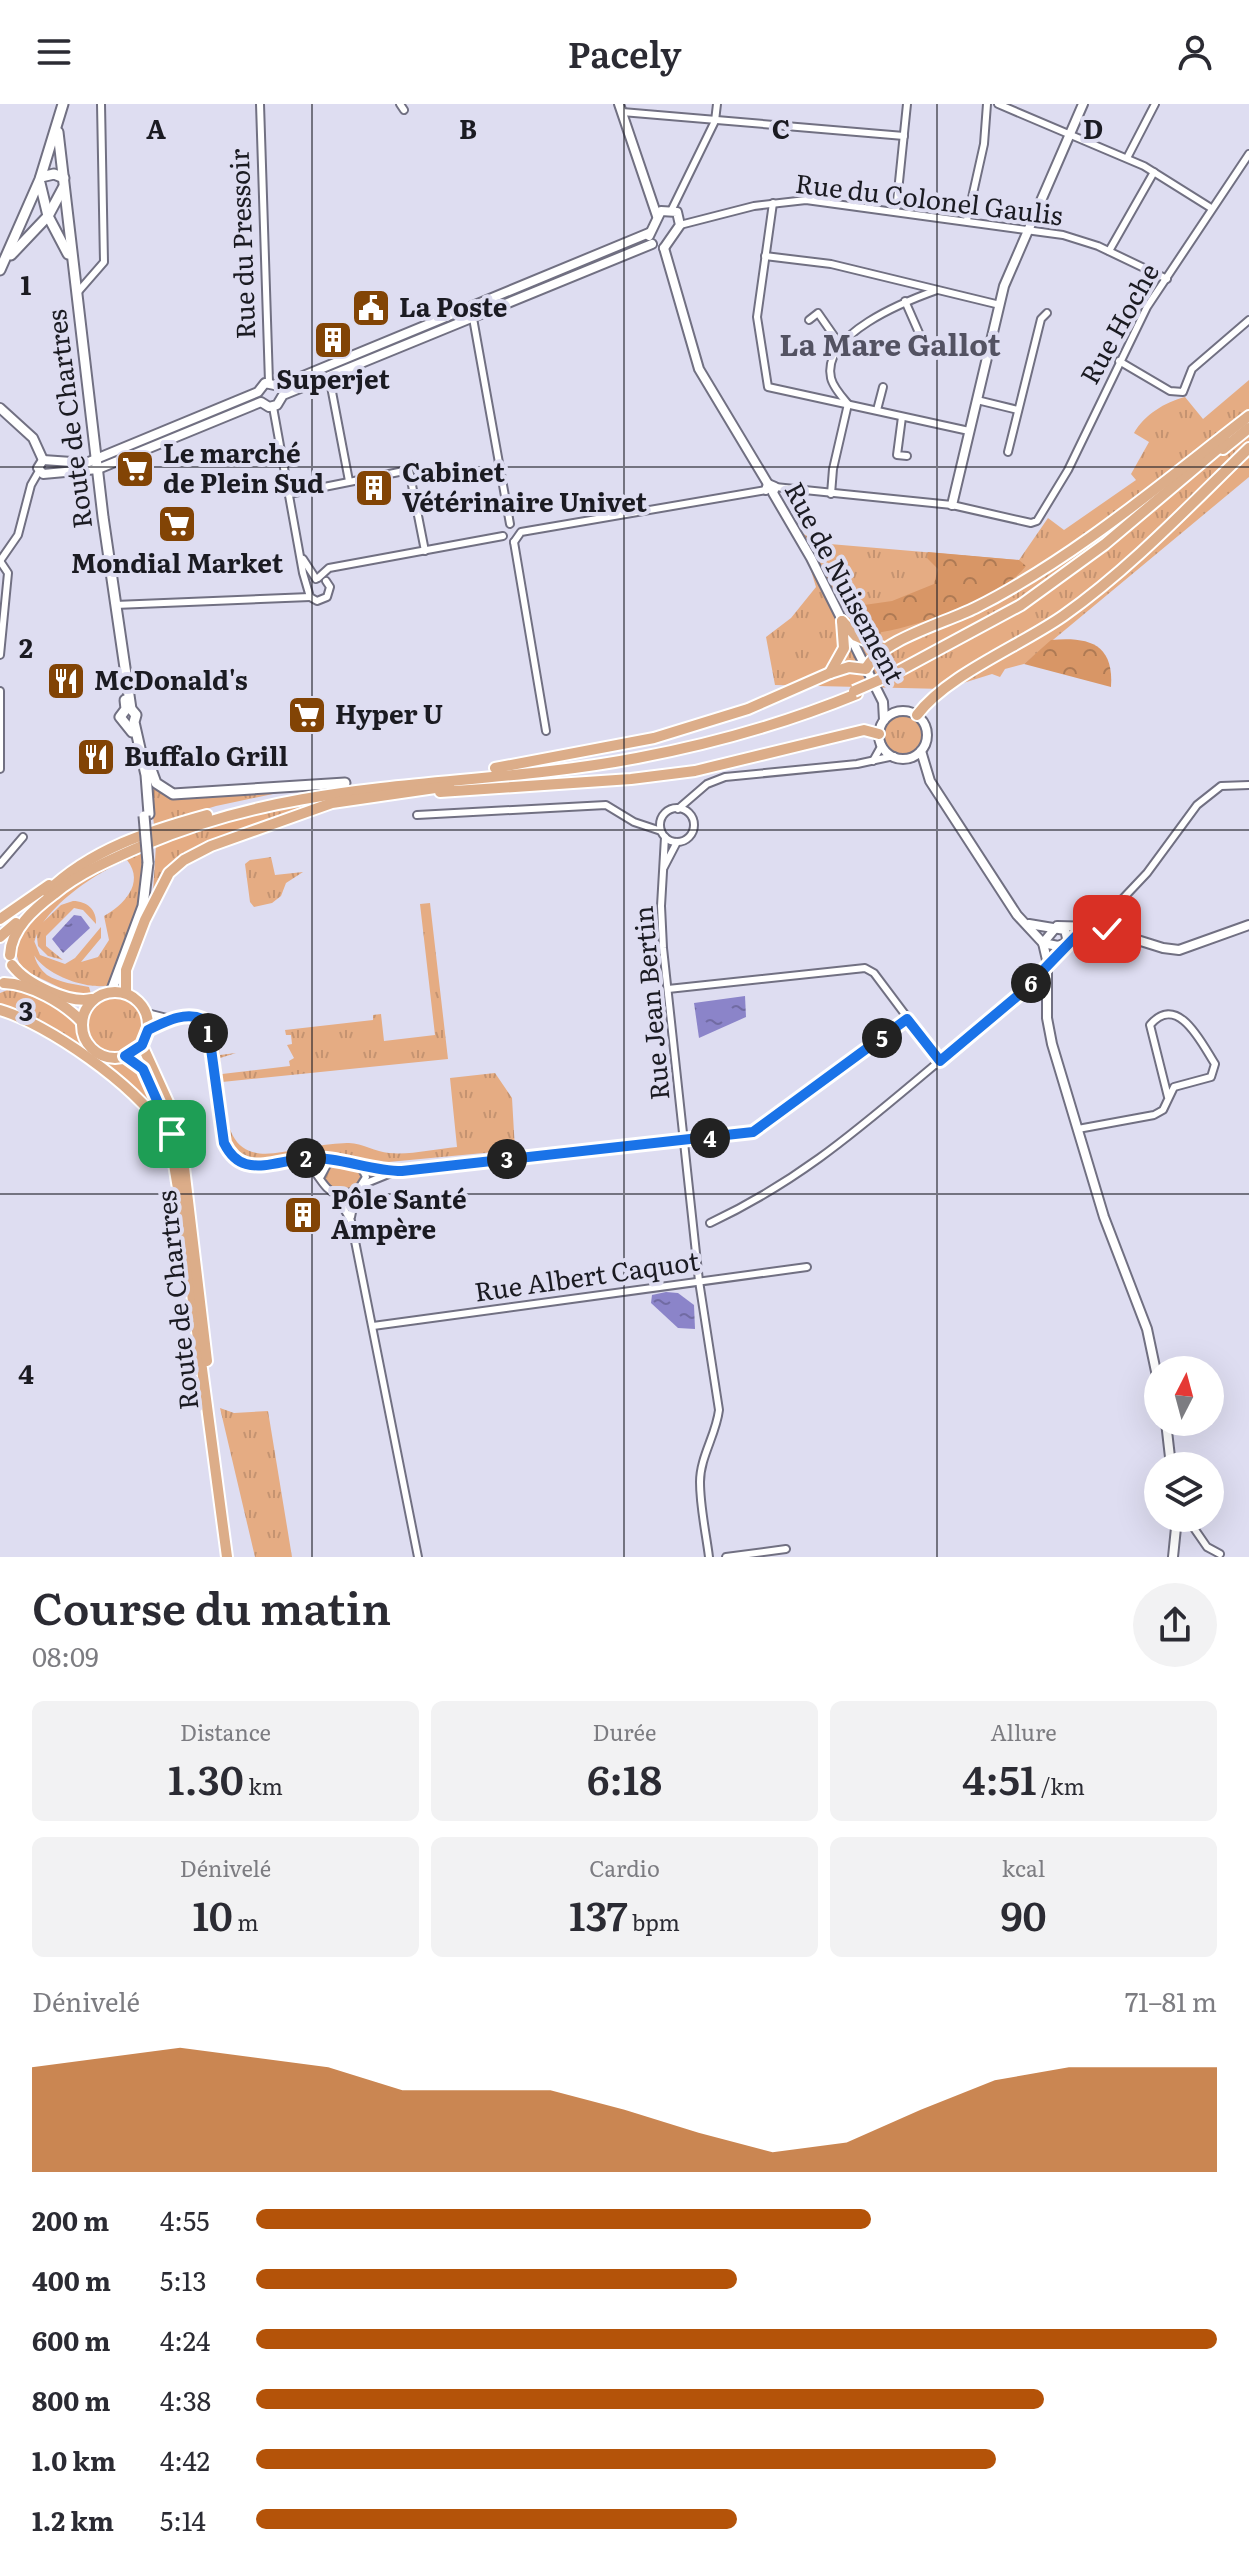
<!DOCTYPE html>
<html lang="fr">
<meta charset="utf-8">
<style>
:root{--surface:#fff;--page:#f2f2f3;--text:#2b2b33;--muted:#7c7c81;--accent:#b45309}
body{margin:0;font-family:Literata,serif;background:var(--page);color:var(--text);height:100vh;display:flex;flex-direction:column;font-size:30px;white-space:nowrap}
*{box-sizing:border-box;margin:0}
p{font-size:26px;color:var(--muted)}
.icon{flex:none;width:44px;height:44px;fill:none;stroke:currentColor;stroke-width:2;stroke-linecap:round;stroke-linejoin:round}
.map{position:relative;height:1453px;overflow:hidden}
.drawer{display:flex;flex-direction:column;background:var(--surface);flex:1}
.drawer>*{flex:none}
.needle{width:52px;rotate:6deg}
.controls{position:absolute;left:1144px;top:1252px;display:grid;gap:16px}
.controls a{display:grid;place-items:center;width:80px;height:80px;border-radius:50%;background:var(--surface);box-shadow:0 8px 32px #0002;font-size:40px}
.pin{position:absolute;display:grid;place-items:center;width:68px;height:68px;color:#fff;margin:-34px;border-radius:16px;box-shadow:0 4px 12px #0006}
.km{position:absolute;width:40px;height:40px;margin:-20px;border-radius:50%;background:#222;color:#fff;font-size:22px;line-height:40px;text-align:center}
.round{display:grid;place-items:center;flex:none;width:84px;height:84px;border-radius:42px;background:var(--page)}
.head{display:flex;align-items:center;justify-content:space-between;height:136px;padding:0 32px}
h1{font-size:44px;font-weight:600;line-height:60px}
.figures{display:grid;grid-template-columns:repeat(3,1fr);gap:12px;height:136px;padding:8px 32px}
.figures div{display:grid;align-content:center;border-radius:12px;background:var(--page);text-align:center}
.figures b{font-size:40px;font-weight:600}
.figures small{font-size:22px;font-weight:400}
.figures p{font-size:22px}
.chart{height:224px;padding:16px 32px}
.chart p{display:flex;justify-content:space-between}
.chart svg{width:100%;height:144px;margin-top:8px;fill:var(--accent);opacity:.7}
ul{padding:0 32px;list-style:none;font-size:26px}
li{display:grid;grid-template-columns:128px 96px 1fr;align-items:center;height:60px}
li i{height:20px;border-radius:10px;background:var(--accent)}
header{display:flex;justify-content:space-between;align-items:center;height:104px;padding:0 32px;background:var(--surface);font-size:36px;font-weight:600}
.map>svg:first-child{display:block}
</style>
<header><svg class="icon" aria-label="menu" viewBox="0 0 24 24"><path d="M4 6h16M4 12h16M4 18h16"/></svg>Pacely<svg class="icon" aria-label="person" viewBox="0 0 24 24"><circle cx="12" cy="8" r="4"/><path d="M4 21q1-7 8-7t8 7"/></svg></header>
<div class="map">
<svg width="1249" height="1453" viewBox="0 0 1249 1453">
<defs>
<pattern id="grass-tufts" width="24" height="20" patternUnits="userSpaceOnUse" patternTransform="scale(2)"><rect width="24" height="20" fill="#e5ac83"/><path d="M3 7l-1-3M5 7V3M7 7l1-3M15 17l-1-3M17 17v-4M19 17l1-3" fill="none" stroke="#c49371"/></pattern>
<pattern id="forest-crowns" width="20" height="18" patternUnits="userSpaceOnUse" patternTransform="scale(2)"><rect width="20" height="18" fill="#d89666"/><path d="M2 6a3 3 0 1 1 6 0M12 15a3 3 0 1 1 6 0" fill="none" stroke="#ae7a54"/></pattern>
<pattern id="water-ripples" width="26" height="14" patternUnits="userSpaceOnUse" patternTransform="scale(2)"><rect width="26" height="14" fill="#8b84c9"/><path d="M2 4q2-2 4 0t4 0M15 11q2-2 4 0t4 0" fill="none" stroke="#716ba3"/></pattern>
</defs>
<rect width="100%" height="100%" fill="#deddf1"/>
<!-- grass -->
<g fill="url(#grass-tufts)">
<path d="M1249,276V373L1024,560L1005,565L1000,573L992,570L944,585L775,581L766,533L791,514L816,483L799,427L818,439L1019,456L1048,414L1064,426L1136,376L1131,370L1149,338L1134,329C1144,311 1165,298 1185,293L1203,315Z"/>
<circle cx="903" cy="630" r="20"/>
<polygon points="148,670 158,685 287,687 216,702 154,721"/>
<polygon points="360,692 198,745 153,788 156,741 269,703"/>
<path d="M144,745L141,798L112,880C90,890 20,864 32,832L40,851L65,860L75,854L101,823V834L81,858L98,853L109,836L104,812C122,802 146,780 127,756C91,770 0,830 47,871C60,879 75,880 89,883L91,890L71,889L21,865L14,843C40,792 94,768 144,745Z"/>
<polygon points="271,753 275,771 303,768 286,779 281,792 272,799 254,803 250,798 245,760 250,756"/>
<path d="M73,797C87,797 97,806 96,820L83,806L74,804L46,832V842L63,856L48,852L38,842L36,825L61,801Z"/>
<path d="M430,799L448,955L222,978C227,1085 276,1041 347,1039C361,1038 375,1048 389,1049C411,1051 435,1045 457,1043L450,974L495,969L512,994L515,1046L378,1059L373,1064L350,1053L258,1058L237,1052L226,1035L213,931H222L218,935L220,951L236,949L220,954L222,970L290,962L289,957L294,954L287,941L292,940L291,931H286L285,926L373,916V911L381,910L384,937L435,931L420,800Z"/>
<polygon points="12,884 59,904 73,916 83,941 95,954 138,963 168,1024 131,985 0,902 0,889"/>
<circle cx="115" cy="921" r="29"/>
<path d="M346,1059L357,1062L362,1077L356,1085L337,1088L324,1074C327,1061 335,1061 346,1059Z"/>
<polygon points="220,1304 234,1309 268,1307 292,1453 255,1453"/>
</g>
<!-- forest -->
<g fill="url(#forest-crowns)">
<path d="M928,448L1019,456L1026,462C1002,494 915,524 875,529L862,518L864,501L892,497L934,480L938,465L927,454Z"/>
<path d="M1051,536C1088,533 1114,539 1111,583L1024,560Z"/>
</g>
<!-- water -->
<g fill="url(#water-ripples)">
<polygon points="74,811 81,812 90,824 63,849 52,835"/>
<polygon points="745,892 746,913 699,934 694,899"/>
<polygon points="666,1188 678,1189 694,1201 695,1225 678,1224 651,1199 652,1191"/>
</g>
<g fill="none" stroke-linecap="round" stroke-linejoin="round">
<defs>
<g id="minor">
<polyline points="260,0 269,278"/>
<polyline points="400,0 404,6"/>
<polyline points="998,0 1144,62 1211,104"/>
<polyline points="622,8 904,32"/>
<polyline points="1127,54 1155,0"/>
<polyline points="773,99 757,213 768,283 969,327"/>
<polyline points="672,105 715,17 717,0"/>
<polyline points="896,107 907,0"/>
<polyline points="967,116 984,40 987,0"/>
<polyline points="680,121 754,102 806,96 1063,131 1098,142 1167,175"/>
<polyline points="1109,147 1154,68"/>
<polyline points="765,152 831,160 1000,201"/>
<polyline points="77,189 104,158 101,0"/>
<polyline points="905,197 927,247"/>
<polyline points="471,203 510,420"/>
<polyline points="809,216 818,209 841,242"/>
<polyline points="1119,257 1170,287 1183,288 1192,265 1249,216"/>
<polyline points="329,272 349,377"/>
<polyline points="977,296 1018,306"/>
<polyline points="273,303 303,469 310,493 317,497 327,493 330,483 326,477"/>
<polyline points="877,306 883,283"/>
<polyline points="902,313 897,351 907,352"/>
<polyline points="1008,348 1041,215 1047,209"/>
<polyline points="775,383 952,401 1031,419 1037,417 1068,366 1147,203 1249,50"/>
<polyline points="289,390 409,366 425,447"/>
<path d="M831,390L833,365L848,300C842,293 833,283 831,274C821,230 906,197 937,186"/>
<polyline points="514,438 521,428 766,386"/>
<polyline points="514,438 546,627"/>
<polyline points="303,455 316,475"/>
<polyline points="0,457 18,431 31,381 39,367"/>
<polyline points="318,474 329,464 503,432"/>
<polyline points="115,501 310,493"/>
<polyline points="0,551 8,469 0,457"/>
<polyline points="0,587 0,665"/>
<polyline points="873,657 882,641"/>
<circle cx="677" cy="721" r="17"/>
<polyline points="678,705 707,680 725,673 857,660 894,652"/>
<polyline points="417,711 606,701 634,718 661,727"/>
<path d="M665,733L661,802L663,844L699,1177L719,1306C716,1331 700,1353 700,1378C700,1403 706,1429 709,1453"/>
<polyline points="0,760 23,733"/>
<polyline points="664,763 677,738"/>
<polyline points="1096,823 1147,769 1197,701 1221,682 1249,681"/>
<polyline points="668,885 865,864 874,869 940,957"/>
<polyline points="147,909 171,915"/>
<path d="M148,926C165,918 186,905 204,916L222,1033L233,1053L253,1061L305,1054L331,1058"/>
<path d="M1078,1025L1154,1011L1163,1006L1174,983L1211,973L1215,960C1202,940 1178,888 1150,921L1168,993"/>
<path d="M299,1057C320,1064 319,1084 338,1091L357,1087L366,1073L360,1061L349,1056L328,1059L321,1072"/>
<polyline points="362,1063 402,1067 753,1028 907,915"/>
<polyline points="364,1080 391,1069"/>
<polyline points="336,1091 351,1117 418,1453"/>
<polyline points="351,1113 356,1089"/>
<path d="M710,1119C799,1077 856,1027 930,965C969,932 1010,900 1046,864"/>
<polyline points="373,1222 807,1163"/>
<polyline points="1187,1414 1207,1443 1220,1450"/>
<polyline points="726,1453 786,1445"/>
</g>
<g id="tertiary">
<polyline points="619,0 657,112"/>
<polyline points="649,132 661,107 677,108 680,121 664,144"/>
<polyline points="664,144 699,265 768,380"/>
<polyline points="0,304 33,334 43,356"/>
<polyline points="43,356 38,364 43,370 98,365 261,298 269,303 277,301 283,291 652,140"/>
<polyline points="43,356 86,359 96,355 258,288 265,279 279,282 649,129"/>
<polyline points="766,386 768,380 775,383 773,389 811,454 883,598 884,616"/>
<polyline points="952,401 1004,182 1083,0"/>
<circle cx="903" cy="631" r="24"/>
<polyline points="921,647 930,677 1017,811 1043,839 1047,856 1047,914 1052,940 1104,1113 1147,1225 1158,1277"/>
<polyline points="1029,820 1065,826 1068,838"/>
<polyline points="1068,838 1058,842 1043,839 1057,822 1096,823 1163,844 1179,846 1249,821"/>
<polyline points="1047,863 1068,838 1088,824"/>
<polyline points="1166,1318 1171,1362"/>
<polyline points="1173,1453 1177,1414"/>
</g>
<g id="secondary">
<polyline points="58,28 103,413 131,605 136,611 134,618 146,671 149,710"/>
<polyline points="41,73 54,70 64,74"/>
<polyline points="40,79 48,112 68,150"/>
<polyline points="11,151 48,112 63,84"/>
<polyline points="0,166 40,75 63,0"/>
<polyline points="125,596 126,605 120,613 132,628"/>
<polyline points="148,657 156,679 173,690 345,679"/>
<polyline points="111,888 143,802 148,759"/>
</g>
<g id="primary">
<polyline points="1223,345 1249,324"/>
<polyline points="842,517 856,532 883,544"/>
<polyline points="830,569 844,544 842,517"/>
<polyline points="893,570 1021,501 1105,440 1226,338"/>
<path d="M917,611C947,571 1020,542 1063,512C1131,464 1189,402 1249,344"/>
<path d="M495,664L654,634L748,605L830,569L849,563L866,565C880,536 945,519 975,504C1073,455 1162,379 1249,312"/>
<polyline points="440,688 631,675 695,667 864,626 879,630"/>
<path d="M47,788C91,745 149,727 207,711"/>
<polyline points="0,815 49,781"/>
<polyline points="0,833 16,819"/>
<path d="M10,851C11,825 34,805 54,790C81,768 112,755 144,741C308,671 467,686 637,654C712,640 786,619 857,590"/>
<path d="M12,861C26,880 69,900 92,895"/>
<path d="M4,879C31,880 64,899 82,918"/>
<circle cx="115" cy="921" r="33"/>
<polyline points="126,889 126,866 145,816 169,769 184,756 211,742 332,699 449,682"/>
<path d="M0,906C46,919 138,983 162,1024C173,1042 174,1063 178,1084L227,1453"/>
<polyline points="142,941 172,1007 181,1038 207,1257"/>
<polyline points="125,952 143,965 172,1031"/>
</g>
</defs>
<!-- minor casing -->
<use href="#minor" stroke="#717082" stroke-width="10"/>
<!-- tertiary casing -->
<use href="#tertiary" stroke="#717082" stroke-width="12"/>
<!-- secondary casing -->
<use href="#secondary" stroke="#717082" stroke-width="13"/>
<!-- primary casing -->
<use href="#primary" stroke="#fff" stroke-width="14"/>
<!-- minor -->
<use href="#minor" stroke="#fff" stroke-width="6"/>
<!-- tertiary -->
<use href="#tertiary" stroke="#fff" stroke-width="8"/>
<!-- secondary -->
<use href="#secondary" stroke="#fff" stroke-width="9"/>
<!-- primary -->
<use href="#primary" stroke="#dcad89" stroke-width="10"/>
<defs>
<polyline id="secondary-bridge" points="144,712 148,759"/>
<polyline id="primary-bridge" points="854,587 893,570"/>
</defs>
<!-- secondary-bridge casing -->
<use href="#secondary-bridge" stroke="#717082" stroke-width="13" stroke-linecap="butt"/>
<!-- primary-bridge casing -->
<use href="#primary-bridge" stroke="#fff" stroke-width="14" stroke-linecap="butt"/>
<!-- secondary-bridge -->
<use href="#secondary-bridge" stroke="#fff" stroke-width="9"/>
<!-- primary-bridge -->
<use href="#primary-bridge" stroke="#dcad89" stroke-width="10"/>
</g>
<g fill="none" stroke-linecap="round" stroke-linejoin="round">
<defs>
<path id="route" d="M172,1030L143,965L125,952L142,941L148,926C165,918 184,907 203,915L208,923L224,1039C229,1049 235,1057 246,1060C264,1065 285,1056 303,1055C338,1051 367,1067 402,1067L753,1028L907,915L940,957L1021,889L1080,828L1089,823L1107,825"/>
</defs>
<!-- route casing -->
<use href="#route" stroke="#fff" stroke-width="16"/>
<!-- route -->
<use href="#route" stroke="#1a73e8" stroke-width="10"/>
</g>
<!-- grid -->
<path fill="none" stroke="#1b1b22" stroke-width="2" stroke-opacity="0.55" d="M312,0V1453M624,0V1453M937,0V1453M0,363H1249M0,726H1249M0,1090H1249"/>
<!-- icons -->
<defs>
<symbol id="civic-square" viewBox="-11 -11 22 22"><rect x="-9" y="-9" width="18" height="18" rx="4" fill="#824405" stroke="#deddf1"/><path d="M-.6-6.5H3V-4.5H.6V-3L4-1V1h2V6H-6V1h2V-1L-.6-3ZM-1.2 2.5V6h2.4V2.5Z" fill="#fff"/></symbol>
<symbol id="building-square" viewBox="-11 -11 22 22"><rect x="-9" y="-9" width="18" height="18" rx="4" fill="#824405" stroke="#deddf1"/><path d="M-4-6H4V6H1V3H-1V6H-4ZM-2.5-4.3h1.7v1.8h-1.7ZM.8-4.3h1.7v1.8H.8ZM-2.5-1h1.7V.8h-1.7ZM.8-1h1.7V.8H.8Z" fill="#fff"/></symbol>
<symbol id="supermarket-square" viewBox="-11 -11 22 22"><rect x="-9" y="-9" width="18" height="18" rx="4" fill="#824405" stroke="#deddf1"/><path d="M-6-5.5h2.5l.6 2H6L4.5 2H-2.5L-4.4-4H-6ZM-1.5 3.2a1.3 1.3 0 1 0 .1 0ZM3 3.2a1.3 1.3 0 1 0 .1 0Z" fill="#fff"/></symbol>
<symbol id="restaurant-square" viewBox="-11 -11 22 22"><rect x="-9" y="-9" width="18" height="18" rx="4" fill="#824405" stroke="#deddf1"/><path d="M-5-6h1v4h1v-4h1v4h1v-4h1v5L-1.5 .5V6h-2V.5L-5-1ZM5-6V6H3V1.5H1.5Q1.5-4 5-6Z" fill="#fff"/></symbol>
</defs>
<g fill-rule="evenodd">
<use href="#civic-square" x="349" y="182" width="44" height="44"/>
<use href="#building-square" x="311" y="214" width="44" height="44"/>
<use href="#supermarket-square" x="113" y="343" width="44" height="44"/>
<use href="#building-square" x="352" y="362" width="44" height="44"/>
<use href="#supermarket-square" x="155" y="398" width="44" height="44"/>
<use href="#restaurant-square" x="44" y="555" width="44" height="44"/>
<use href="#supermarket-square" x="285" y="589" width="44" height="44"/>
<use href="#restaurant-square" x="74" y="631" width="44" height="44"/>
<use href="#building-square" x="281" y="1089" width="44" height="44"/>
</g>
<g text-anchor="middle" stroke-width="8" stroke-linejoin="round" paint-order="stroke">
<!-- street labels -->
<g font-size="26" fill="#1b1b22" stroke="#deddf1">
<text transform="translate(929 96) rotate(7)" y="9">Rue du Colonel Gaulis</text>
<text transform="translate(243 140) rotate(-92)" y="9">Rue du Pressoir</text>
<text transform="translate(1120 220) rotate(-61)" y="9">Rue Hoche</text>
<text transform="translate(70 315) rotate(-97)" y="9">Route de Chartres</text>
<text transform="translate(844 479) rotate(62)" y="9">Rue de Nuisement</text>
<text transform="translate(652 899) rotate(-95)" y="9">Rue Jean Bertin</text>
<text transform="translate(587 1173) rotate(-8)" y="9">Rue Albert Caquot</text>
<text transform="translate(178 1196) rotate(-96)" y="9">Route de Chartres</text>
</g>
<!-- poi labels -->
<g font-size="26" font-weight="bold" fill="#1b1b22" stroke="#deddf1" text-anchor="start">
<text x="399" y="213">La Poste</text>
<text x="333" y="285" text-anchor="middle">Superjet</text>
<text x="163" y="359">Le marché<tspan x="163" dy="30">de Plein Sud</tspan></text>
<text x="402" y="378">Cabinet<tspan x="402" dy="30">Vétérinaire Univet</tspan></text>
<text x="177" y="469" text-anchor="middle">Mondial Market</text>
<text x="94" y="586">McDonald's</text>
<text x="335" y="620">Hyper U</text>
<text x="124" y="662">Buffalo Grill</text>
<text x="331" y="1105">Pôle Santé<tspan x="331" dy="30">Ampère</tspan></text>
</g>
<!-- quarter labels -->
<g font-size="30" font-weight="bold" fill="#535262" stroke="#deddf1">
<text x="890" y="252">La Mare Gallot</text>
</g>
</g>
<g font-size="26" text-anchor="middle" font-weight="bold" fill="#1b1b22" stroke="#deddf1" stroke-width="8" stroke-linejoin="round" paint-order="stroke">
<text x="156" y="35">A</text>
<text x="468" y="35">B</text>
<text x="781" y="35">C</text>
<text x="1093" y="35">D</text>
<text x="26" y="191">1</text>
<text x="26" y="554">2</text>
<text x="26" y="917">3</text>
<text x="26" y="1280">4</text>
</g>
</svg>
<div class="controls">
<a><svg class="needle" viewBox="-14 -14 28 28"><path d="M0-13l5 13h-10z" fill="#e53935"/><path d="M0 13l5-13h-10z" fill="#7c7c81"/></svg></a>
<a><svg class="icon" aria-label="layers" viewBox="0 0 24 24"><path d="M12 4l9 5-9 5-9-5zM3 14l9 5 9-5"/></svg></a>
</div>
<div class="pin" style="left:172px;top:1030px;background:#1e9e55"><svg class="icon" aria-label="arrive" viewBox="0 0 24 24"><path d="M6 21V4h12l-3 4 3 4H6"/></svg></div>
<div class="pin" style="left:1107px;top:825px;background:#d93025"><svg class="icon" aria-label="check" viewBox="0 0 24 24"><path d="M5 12l5 5 9-10"/></svg></div>
<b class="km" style="left:208px;top:929px">1</b>
<b class="km" style="left:306px;top:1054px">2</b>
<b class="km" style="left:507px;top:1055px">3</b>
<b class="km" style="left:710px;top:1034px">4</b>
<b class="km" style="left:882px;top:934px">5</b>
<b class="km" style="left:1031px;top:879px">6</b>
</div>
<section class="drawer">
<div class="head"><div><h1>Course du matin</h1><p>08:09</p></div><a class="round"><svg class="icon" aria-label="share" viewBox="0 0 24 24"><path d="M12 15V3M7 8l5-5 5 5M5 13v7h14v-7"/></svg></a></div>
<div class="figures">
<div><p>Distance</p><b>1.30<small> km</small></b></div>
<div><p>Durée</p><b>6:18</b></div>
<div><p>Allure</p><b>4:51<small> /km</small></b></div>
</div>
<div class="figures">
<div><p>Dénivelé</p><b>10<small> m</small></b></div>
<div><p>Cardio</p><b>137<small> bpm</small></b></div>
<div><p>kcal</p><b>90</b></div>
</div>
<div class="chart"><p><span>Dénivelé</span>71–81 m</p>
<svg viewBox="0 0 160 44" preserveAspectRatio="none"><path d="M0 44V12L10 9L20 6L30 9L40 12L50 19L60 19L70 19L80 25L90 32L100 38L110 35L120 25L130 16L140 12L150 12L160 12V44z"/></svg>
</div>
<ul>
<li><b>200 m</b>4:55<i style="width:64%"></i></li>
<li><b>400 m</b>5:13<i style="width:50%"></i></li>
<li><b>600 m</b>4:24<i style="width:100%"></i></li>
<li><b>800 m</b>4:38<i style="width:82%"></i></li>
<li><b>1.0 km</b>4:42<i style="width:77%"></i></li>
<li><b>1.2 km</b>5:14<i style="width:50%"></i></li>
</ul>
</section>
